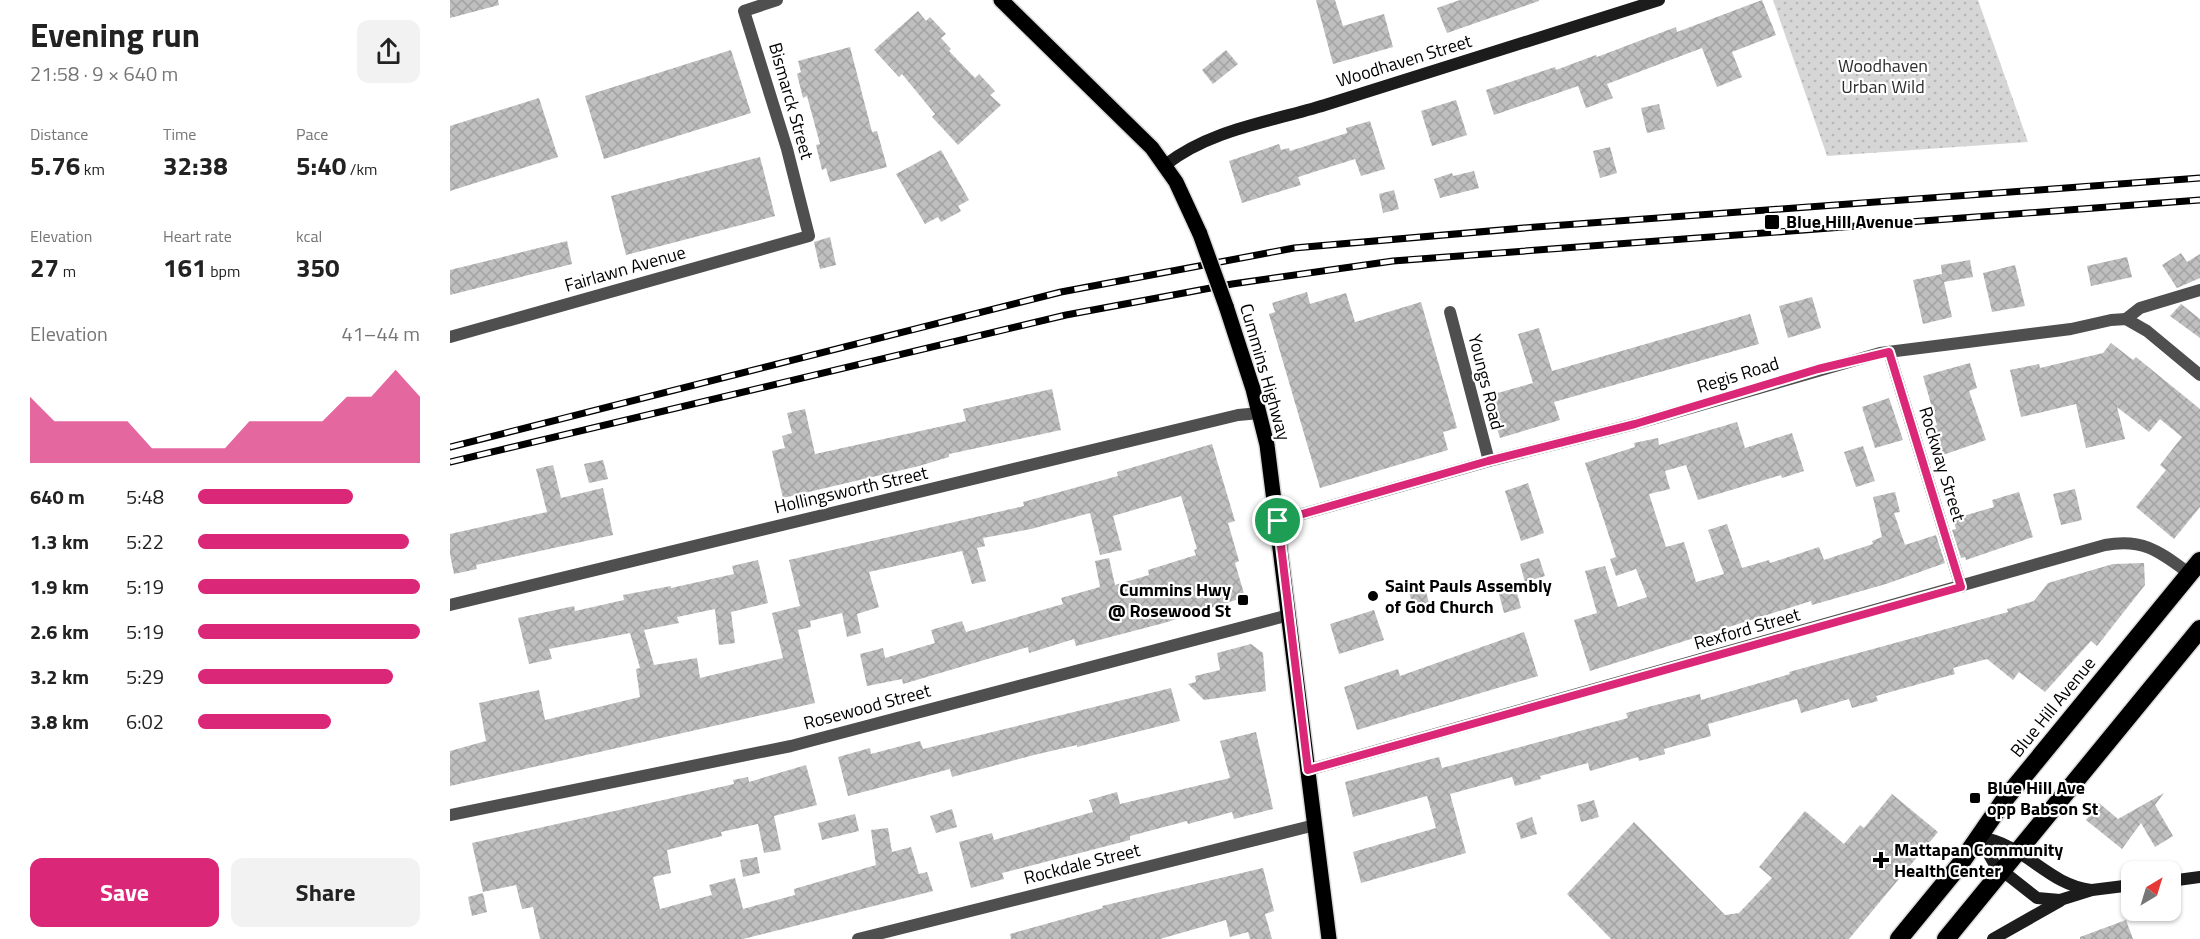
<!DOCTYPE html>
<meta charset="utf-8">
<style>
:root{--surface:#fff;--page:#f2f2f2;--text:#222;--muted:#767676;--accent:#db2777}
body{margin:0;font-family:"Titillium Web",sans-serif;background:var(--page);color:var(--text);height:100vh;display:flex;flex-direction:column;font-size:22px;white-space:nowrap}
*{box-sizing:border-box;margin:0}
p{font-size:20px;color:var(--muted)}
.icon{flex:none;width:33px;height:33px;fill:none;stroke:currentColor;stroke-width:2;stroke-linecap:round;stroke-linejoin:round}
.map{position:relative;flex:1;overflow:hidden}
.side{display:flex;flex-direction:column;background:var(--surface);width:450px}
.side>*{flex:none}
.needle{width:39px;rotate:38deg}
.tools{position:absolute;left:1671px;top:861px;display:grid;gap:12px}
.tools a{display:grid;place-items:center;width:60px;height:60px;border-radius:12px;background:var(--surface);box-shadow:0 2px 4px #0004;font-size:30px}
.pin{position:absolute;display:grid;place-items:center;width:51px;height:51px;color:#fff;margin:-26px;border:3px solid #fff;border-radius:50%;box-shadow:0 2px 6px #0007}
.round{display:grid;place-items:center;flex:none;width:63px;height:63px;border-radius:12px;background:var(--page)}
.head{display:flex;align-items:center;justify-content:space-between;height:102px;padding:0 30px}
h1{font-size:33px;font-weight:700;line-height:45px}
.figures{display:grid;grid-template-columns:repeat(3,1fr);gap:9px;height:102px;padding:6px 30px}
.figures div{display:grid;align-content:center}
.figures b{font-size:26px;font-weight:700}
.figures small{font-size:16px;font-weight:400}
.figures p{font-size:16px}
.chart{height:168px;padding:12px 30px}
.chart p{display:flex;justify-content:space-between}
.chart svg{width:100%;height:108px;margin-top:6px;fill:var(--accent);opacity:.7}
.button{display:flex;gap:12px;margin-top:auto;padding:12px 30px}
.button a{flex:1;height:69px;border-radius:12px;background:var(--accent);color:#fff;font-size:24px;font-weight:700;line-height:69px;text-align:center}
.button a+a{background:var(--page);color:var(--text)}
ul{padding:0 30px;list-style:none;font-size:20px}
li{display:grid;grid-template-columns:96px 72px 1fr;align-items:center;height:45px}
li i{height:15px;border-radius:8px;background:var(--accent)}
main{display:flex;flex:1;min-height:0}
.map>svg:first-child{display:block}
</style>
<main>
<section class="side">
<div class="head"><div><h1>Evening run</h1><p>21:58 · 9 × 640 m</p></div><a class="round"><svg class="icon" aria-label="share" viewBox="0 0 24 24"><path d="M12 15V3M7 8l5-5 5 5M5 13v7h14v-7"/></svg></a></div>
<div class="figures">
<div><p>Distance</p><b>5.76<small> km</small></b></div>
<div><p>Time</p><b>32:38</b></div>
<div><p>Pace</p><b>5:40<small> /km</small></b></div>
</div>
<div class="figures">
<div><p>Elevation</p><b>27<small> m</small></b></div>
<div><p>Heart rate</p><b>161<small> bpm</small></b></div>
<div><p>kcal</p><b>350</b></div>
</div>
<div class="chart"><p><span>Elevation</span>41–44 m</p>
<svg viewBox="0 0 160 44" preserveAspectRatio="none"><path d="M0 44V17L10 27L20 27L30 27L40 27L50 38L60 38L70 38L80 38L90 27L100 27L110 27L120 27L130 17L140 17L150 6L160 17V44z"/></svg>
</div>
<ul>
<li><b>640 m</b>5:48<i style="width:70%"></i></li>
<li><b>1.3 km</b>5:22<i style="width:95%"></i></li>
<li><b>1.9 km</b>5:19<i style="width:100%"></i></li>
<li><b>2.6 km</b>5:19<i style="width:100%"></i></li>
<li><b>3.2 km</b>5:29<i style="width:88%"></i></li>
<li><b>3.8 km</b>6:02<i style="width:60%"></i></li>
</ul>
<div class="button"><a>Save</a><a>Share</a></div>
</section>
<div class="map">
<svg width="1750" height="939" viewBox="0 0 1750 939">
<defs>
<pattern id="park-dots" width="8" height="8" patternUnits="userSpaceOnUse" patternTransform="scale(1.5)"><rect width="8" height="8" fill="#d6d6d6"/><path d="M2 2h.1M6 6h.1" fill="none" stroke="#b6b6b6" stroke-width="1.8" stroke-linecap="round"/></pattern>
<pattern id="building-cross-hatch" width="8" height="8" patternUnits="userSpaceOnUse" patternTransform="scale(1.5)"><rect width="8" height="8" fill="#bfbfbf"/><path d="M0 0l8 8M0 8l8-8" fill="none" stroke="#a2a2a2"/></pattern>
</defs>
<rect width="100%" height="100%" fill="#fff"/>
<!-- park -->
<polygon fill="url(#park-dots)" points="1323,0 1528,0 1578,142 1377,156"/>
<!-- building -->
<g fill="url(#building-cross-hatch)">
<polygon points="0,0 48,0 49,5 0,18"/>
<polygon points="866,0 885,0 893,26 934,14 943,47 883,64"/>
<polygon points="1010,0 1089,0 1089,1 997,33 987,8"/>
<polygon points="1312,0 1326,35 1282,52 1292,77 1267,87 1252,48 1157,84 1163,98 1136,108 1128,86 1044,115 1036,90 1105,67 1106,70 1146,55 1147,57 1226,27 1227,32"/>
<polygon points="468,11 476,21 480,17 496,34 491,38 501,49 499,51 525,78 529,74 545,91 540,95 551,105 508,145 482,117 485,114 452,74 449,77 424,50"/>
<polygon points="400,47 422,132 427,131 437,167 380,182 376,168 372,170 366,145 370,144 357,96 353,98 347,74 351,72 348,61"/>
<polygon points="281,50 301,113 154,159 135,96"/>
<polygon points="776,50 788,64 763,84 752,70"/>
<polygon points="89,98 108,157 0,191 0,126"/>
<polygon points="1006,100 1017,135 982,146 971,111"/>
<polygon points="1209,104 1215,129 1197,133 1191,108"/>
<polygon points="920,121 935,169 911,176 905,159 848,177 851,185 792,203 779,161 829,144 831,150 839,148 840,151 897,133 896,128"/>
<polygon points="1160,147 1167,173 1150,178 1143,151"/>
<polygon points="491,150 519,200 508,206 511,211 491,222 488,217 475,224 446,174"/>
<polygon points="310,157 325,216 176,255 161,196"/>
<polygon points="1024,171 1029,188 990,198 984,179 1002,173 1003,176"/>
<polygon points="944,190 949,209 933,213 929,194"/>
<polygon points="380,237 386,265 370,269 364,242"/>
<polygon points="117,241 122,264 0,295 0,270"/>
<polygon points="1731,253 1737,262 1750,254 1750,278 1727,288 1712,265"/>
<polygon points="1677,257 1682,277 1641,286 1637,266"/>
<polygon points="1520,260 1523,277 1494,282 1502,317 1473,324 1463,280 1492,274 1491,265"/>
<polygon points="1565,265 1575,306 1542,312 1533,273"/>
<polygon points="857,292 860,304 896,293 905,322 971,302 1007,428 993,432 998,450 870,488 819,314 825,312 822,303"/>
<polygon points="1362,297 1371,328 1338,338 1329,306"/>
<polygon points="1731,304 1750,319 1750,338 1720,316"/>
<polygon points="1300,314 1309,344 1104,402 1110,420 1050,438 1037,396 1083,383 1068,334 1089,328 1102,371"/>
<polygon points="1661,343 1683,360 1686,357 1750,409 1750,507 1724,539 1686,507 1716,470 1710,465 1732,437 1710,419 1699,432 1667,407 1675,439 1636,448 1626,404 1571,417 1560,370 1589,364 1590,368 1653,353"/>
<polygon points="1520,363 1527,388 1519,391 1536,440 1493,455 1484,426 1487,425 1473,376"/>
<polygon points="602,389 611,430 499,454 499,457 469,466 333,498 322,451 335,448 332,436 342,433 337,413 355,409 365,454 516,421 513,409"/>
<polygon points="1439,398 1453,440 1425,448 1412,407"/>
<polygon points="1287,422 1295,448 1342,433 1354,471 1332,478 1331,475 1248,500 1236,465 1215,471 1220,489 1199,494 1216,547 1234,542 1246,582 1274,574 1258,530 1277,524 1292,568 1319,560 1320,563 1369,547 1374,560 1423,544 1422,541 1432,537 1423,497 1445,492 1450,512 1444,513 1455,545 1486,535 1495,563 1436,584 1362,605 1361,601 1140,671 1124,620 1147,613 1135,571 1155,566 1168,607 1197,597 1186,569 1166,576 1160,559 1166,557 1135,463 1185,447 1184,443 1208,438 1209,445"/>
<polygon points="762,444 785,521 778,523 789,561 785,563 795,597 714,623 626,646 624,639 579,653 578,647 453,684 452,679 417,686 410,654 433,648 435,658 485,643 481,630 512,621 516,632 613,604 611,598 650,587 645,561 659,558 665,585 699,575 698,570 746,555 744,550 747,549 731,496 663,516 672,550 650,555 640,513 581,529 533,538 535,546 527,548 536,581 522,584 512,551 419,572 429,607 407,614 411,633 397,637 392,613 360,621 361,627 348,630 365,703 0,786 0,751 36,741 29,703 89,690 95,720 190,697 186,669 190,668 180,633 99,649 102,659 79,664 68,618 124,606 125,611 174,600 173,595 221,586 221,588 284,574 282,566 308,560 318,603 281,612 285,643 269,645 265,609 227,617 229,623 194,630 204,665 247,658 250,678 333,658 322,613 350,606 339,560 574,506 573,502 668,476 667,472"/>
<polygon points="1413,446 1425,481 1406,487 1394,452"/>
<polygon points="153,460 158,479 139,483 134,464"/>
<polygon points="103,465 111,498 153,488 163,535 26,565 27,569 4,574 0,554 0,534 97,512 86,469"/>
<polygon points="1078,483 1094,533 1071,541 1055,491"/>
<polygon points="1625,489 1632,520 1611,525 1603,494"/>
<polygon points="1569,492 1583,537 1516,560 1515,557 1511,558 1502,530 1506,529 1503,519 1544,507 1542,500"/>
<polygon points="1089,558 1095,576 1075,582 1070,564"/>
<polygon points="1694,563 1695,585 1647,646 1641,641 1595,692 1569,672 1563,680 1537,659 1503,668 1505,674 1426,696 1428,701 1402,708 1399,699 1351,713 1347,699 1258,724 1261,736 1214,749 1215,754 1189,761 1188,757 1140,771 1138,763 1090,776 1091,779 1065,786 1062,777 1000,794 1016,853 911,883 903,852 986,828 977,796 903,817 895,782 989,757 992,768 1178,718 1176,713 1202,706 1250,694 1251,700 1340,674 1339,672 1558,612 1557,609 1584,601 1598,583 1663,564"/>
<polygon points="973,580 979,603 963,607 957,584"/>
<polygon points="1066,589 1071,608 1054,613 1049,594"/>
<polygon points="924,610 934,640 889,654 880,624"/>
<polygon points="1074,632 1088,676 907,730 894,687 948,669 950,676"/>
<polygon points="801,644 813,653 816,691 754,700 738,684 746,682 745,676 770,670 767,653"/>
<polygon points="721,688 730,721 627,747 627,745 584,755 502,777 500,769 398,796 388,757 420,748 421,754 470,741 473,749"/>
<polygon points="806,732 823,809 784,819 782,812 738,824 737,821 680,836 680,840 552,873 554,879 521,888 509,842 542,833 544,840 643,812 639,800 667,792 670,804 780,778 770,741"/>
<polygon points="356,765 367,805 324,816 331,850 314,853 308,824 271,832 272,836 217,850 221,873 203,877 210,909 262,895 259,885 285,878 293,909 345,895 344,889 426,865 421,830 438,828 442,852 461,847 469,874 477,872 483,891 293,939 90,939 83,907 72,909 66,885 33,892 22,843 284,784 283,780 298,777 299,782"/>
<polygon points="1714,793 1705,805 1723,836 1705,847 1691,823 1672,849 1636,820 1649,803 1668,819"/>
<polygon points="1442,794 1488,832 1399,939 1161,939 1117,894 1184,822 1275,915 1289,913 1322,878 1309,867 1355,811 1394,844 1410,825 1414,828"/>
<polygon points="1144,800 1149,817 1131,822 1127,805"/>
<polygon points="502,809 507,827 486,833 480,816"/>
<polygon points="405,814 409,831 372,840 368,823"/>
<polygon points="1082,817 1087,834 1071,839 1066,823"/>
<polygon points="307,857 310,873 293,877 290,860"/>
<polygon points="813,868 824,911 815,914 822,939 800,939 798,932 780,937 776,920 710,939 561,939 560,934 653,908 652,906"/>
<polygon points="33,893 37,912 22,916 18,897"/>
<polygon points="1676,920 1683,939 1630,939 1630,937"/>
</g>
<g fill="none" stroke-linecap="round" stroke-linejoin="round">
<defs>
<g id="primary">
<polyline points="551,0 702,148 726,182 750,234"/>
<polyline points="776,306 803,389 817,445 879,939"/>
</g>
<g id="highway">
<polyline points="1449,939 1508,867 1555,799 1750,561"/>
<polyline points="1496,939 1750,629"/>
</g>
</defs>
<!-- primary casing -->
<use href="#primary" stroke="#dbdbdb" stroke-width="18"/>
<!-- highway casing -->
<use href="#highway" stroke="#dbdbdb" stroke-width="21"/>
<!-- street -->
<g stroke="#4f4f4f" stroke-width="12">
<polyline points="1000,312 1039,461"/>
<polyline points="1676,319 1690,308 1750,290"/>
<polyline points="0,337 359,236 337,149 294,11 327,0"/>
<polyline points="1439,352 1511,587"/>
<polyline points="828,521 1039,461 1185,424 1430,353 1621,329 1661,320 1676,319 1697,331 1750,375"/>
<polyline points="0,605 788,415 810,413"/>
<path d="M858,770L1655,545C1694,538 1710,552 1740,574"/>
<polyline points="0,815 341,746 839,615"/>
<polyline points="408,939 865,825"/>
</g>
<!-- secondary -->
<g stroke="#1c1c1c" stroke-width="12">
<path d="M715,165C761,129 820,122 875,105C987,70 1098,35 1209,0"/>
<polyline points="1529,837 1545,865 1587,898 1610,900 1642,890 1682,885"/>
<path d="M1529,837C1576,844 1596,884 1641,890"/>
<polyline points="1720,881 1750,877"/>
<polyline points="1543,939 1610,901"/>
</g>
<!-- primary -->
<use href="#primary" stroke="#000" stroke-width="15"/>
<!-- highway -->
<use href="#highway" stroke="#000" stroke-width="18"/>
<defs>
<g id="rail">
<polyline points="0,447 611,292 844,248 1086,227 1750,178"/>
<polyline points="0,462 616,315 782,284 943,261 1750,200"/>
</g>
</defs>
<!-- rail casing -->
<use href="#rail" stroke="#000" stroke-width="7"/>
<!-- rail -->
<use href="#rail" stroke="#fff" stroke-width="4.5" stroke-dasharray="14" stroke-linecap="butt"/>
<defs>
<polyline id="primary-bridge" points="750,234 776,306"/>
</defs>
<!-- primary-bridge casing -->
<use href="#primary-bridge" stroke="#dbdbdb" stroke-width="18" stroke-linecap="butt"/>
<!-- primary-bridge -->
<use href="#primary-bridge" stroke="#000" stroke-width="15"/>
</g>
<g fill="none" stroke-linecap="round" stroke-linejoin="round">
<defs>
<polygon id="route" points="1439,352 1511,587 858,770 828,521 1038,461 1185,424 1368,369"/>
</defs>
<!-- route casing -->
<use href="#route" stroke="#fff" stroke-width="12"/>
<!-- route -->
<use href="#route" stroke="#db2777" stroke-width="8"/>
</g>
<!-- markers -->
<g fill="#000" stroke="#fff" stroke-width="2">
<rect x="1314" y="214" width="16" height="16" rx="3"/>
<circle cx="923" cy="596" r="6"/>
<rect x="787" y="594" width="12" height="12" rx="3"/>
<rect x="1519" y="792" width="12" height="12" rx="3"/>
<path d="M1428 851h6v6h6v6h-6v6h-6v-6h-6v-6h6z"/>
</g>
<g text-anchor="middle" stroke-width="4.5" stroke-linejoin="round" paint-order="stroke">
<!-- street labels -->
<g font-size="18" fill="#000" stroke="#fff">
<text transform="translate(954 61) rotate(-17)" y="6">Woodhaven Street</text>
<text transform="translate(341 101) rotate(74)" y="6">Bismarck Street</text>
<text transform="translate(175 269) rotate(-16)" y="6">Fairlawn Avenue</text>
<text transform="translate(815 372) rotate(74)" y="6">Cummins Highway</text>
<text transform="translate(1288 375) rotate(-17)" y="6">Regis Road</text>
<text transform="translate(1036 382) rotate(76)" y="6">Youngs Road</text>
<text transform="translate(1492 464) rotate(73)" y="6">Rockway Street</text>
<text transform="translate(401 490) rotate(-13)" y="6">Hollingsworth Street</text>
<text transform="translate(1297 629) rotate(-16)" y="6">Rexford Street</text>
<text transform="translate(417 707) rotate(-15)" y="6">Rosewood Street</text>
<text transform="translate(1603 707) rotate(-51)" y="6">Blue Hill Avenue</text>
<text transform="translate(632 864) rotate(-14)" y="6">Rockdale Street</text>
</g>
<!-- park labels -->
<g font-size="18" fill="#2d2d2d" stroke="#fff">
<text x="1433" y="72">Woodhaven<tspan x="1433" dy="21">Urban Wild</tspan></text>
</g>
<!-- poi labels -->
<g font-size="18" font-weight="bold" fill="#000" stroke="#fff" text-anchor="start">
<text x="1336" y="228">Blue Hill Avenue</text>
<text x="935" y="592">Saint Pauls Assembly<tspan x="935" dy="21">of God Church</tspan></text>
<text x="781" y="596" text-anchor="end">Cummins Hwy<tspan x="781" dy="21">@ Rosewood St</tspan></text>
<text x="1537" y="794">Blue Hill Ave<tspan x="1537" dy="21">opp Babson St</tspan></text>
<text x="1444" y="856">Mattapan Community<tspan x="1444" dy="21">Health Center</tspan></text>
</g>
</g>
</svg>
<div class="tools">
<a><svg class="needle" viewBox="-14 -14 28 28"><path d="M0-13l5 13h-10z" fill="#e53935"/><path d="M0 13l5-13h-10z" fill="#767676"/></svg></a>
</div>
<div class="pin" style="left:828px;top:521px;background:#1e9e55"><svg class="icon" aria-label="arrive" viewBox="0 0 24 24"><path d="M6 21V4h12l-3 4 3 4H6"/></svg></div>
</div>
</main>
